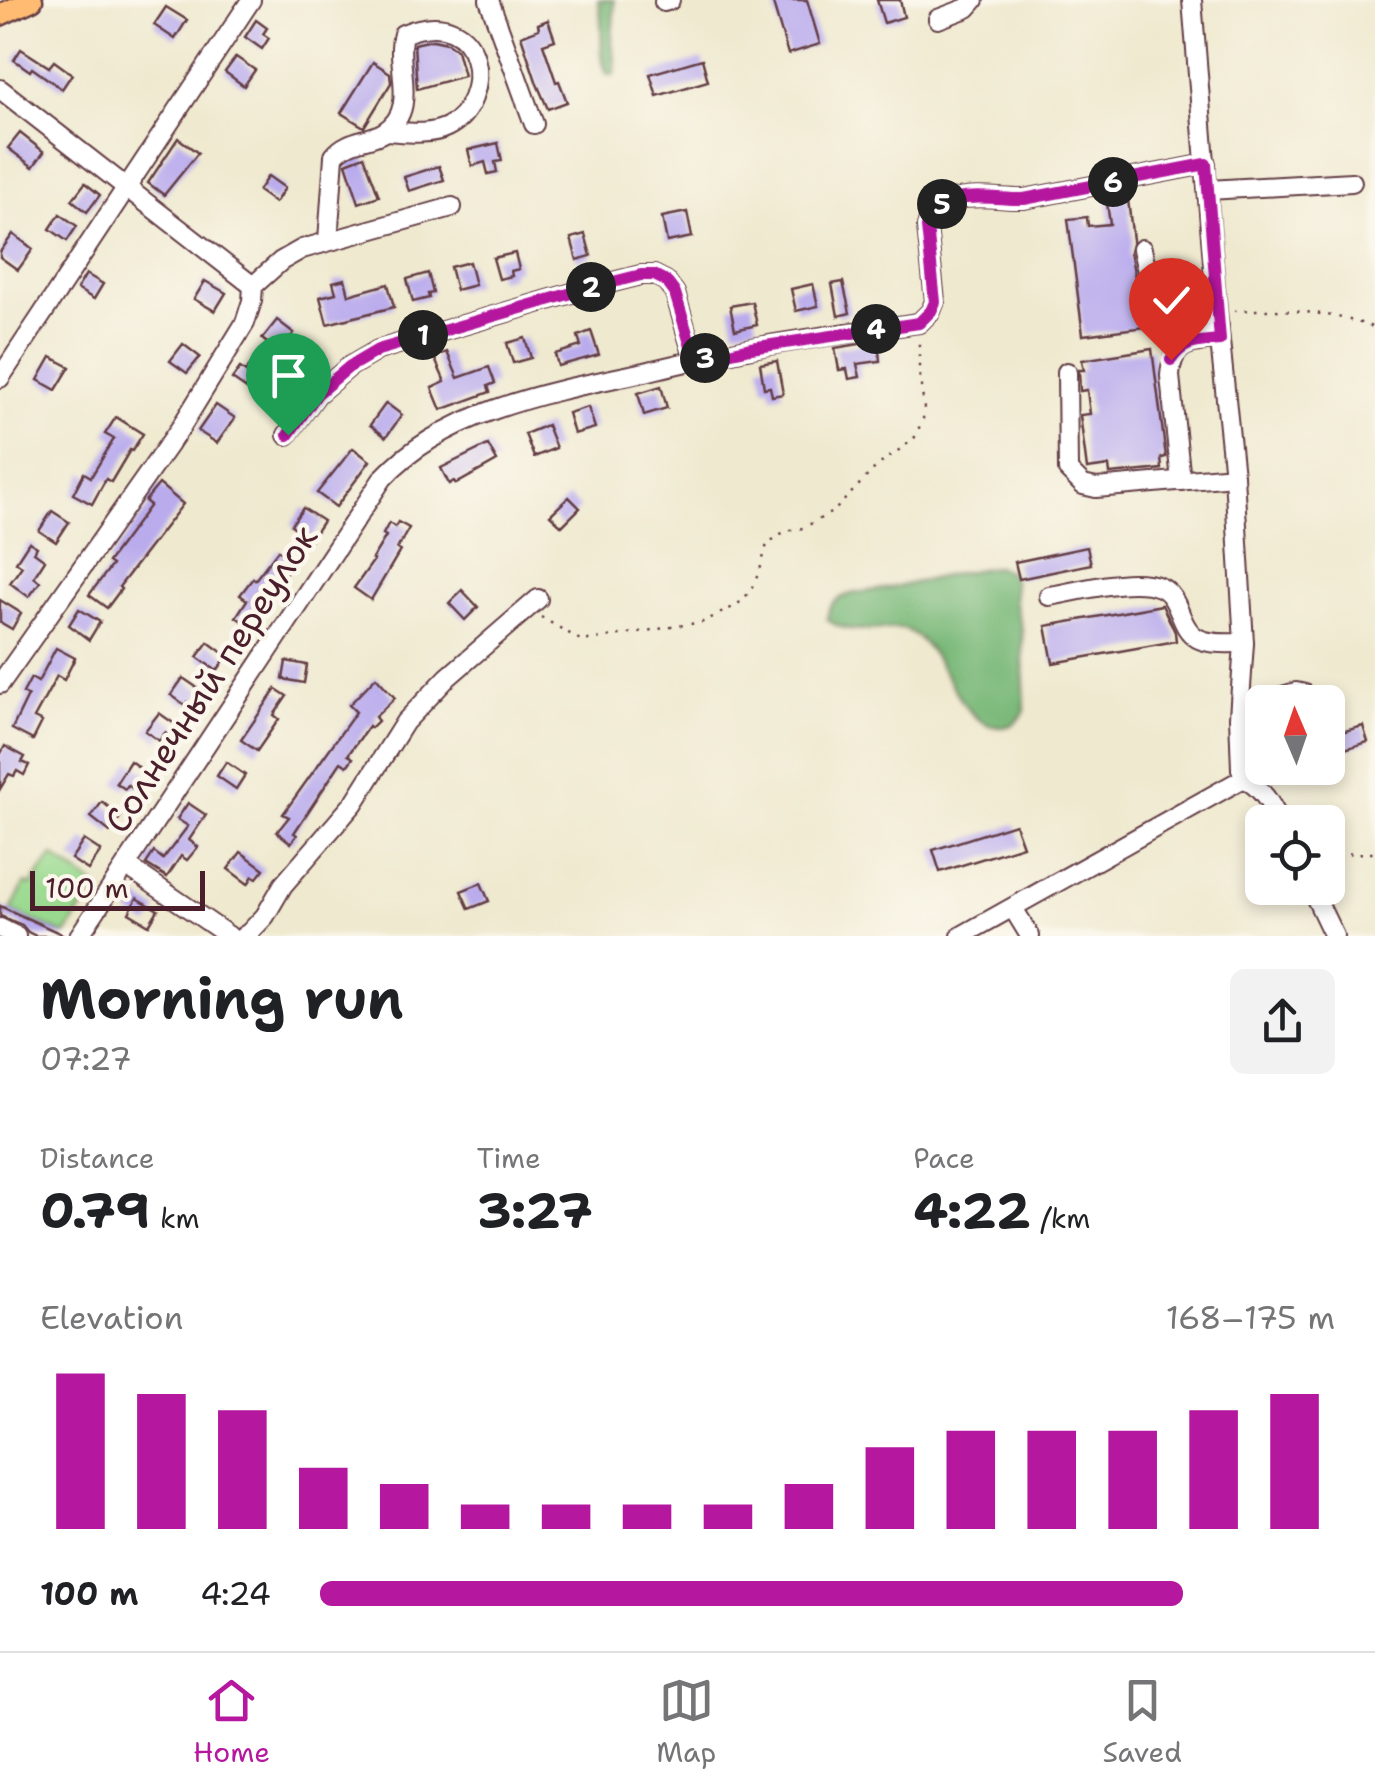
<!DOCTYPE html>
<meta charset="utf-8">
<style>
:root{--surface:#fff;--page:#f2f2f2;--text:#202124;--muted:#757577;--line:#e0e0e0;--accent:#b5179e}
body{margin:0;font-family:"Shantell Sans",sans-serif;background:var(--page);color:var(--text);height:100vh;display:flex;flex-direction:column;font-size:38px;white-space:nowrap}
*{box-sizing:border-box;margin:0}
p{font-size:32px;color:var(--muted)}
.icon{flex:none;width:55px;height:55px;fill:none;stroke:currentColor;stroke-width:2;stroke-linecap:round;stroke-linejoin:round}
.map{position:relative;height:936px;overflow:hidden}
.details{display:flex;flex-direction:column;background:var(--surface);flex:1}
.details>*{flex:none}
.needle{width:65px;rotate:358deg}
.controls{position:absolute;left:1245px;top:685px;display:grid;gap:20px}
.controls a{display:grid;place-items:center;width:100px;height:100px;border-radius:15px;background:var(--surface);box-shadow:0 5px 15px #0003;font-size:50px}
.scale{position:absolute;left:30px;bottom:25px;width:175px;box-sizing:border-box;padding-left:10px;border:5px solid #4a1f2b;border-top:0;font-size:28px;line-height:35px;white-space:nowrap;color:#4a1f2b;-webkit-text-stroke:8px #fbf7ec;paint-order:stroke}
.pin{position:absolute;display:grid;place-items:center;width:85px;height:85px;color:#fff;margin:-102px -42px;border-radius:50% 50% 50% 0;rotate:-45deg;box-shadow:0 0 10px #0007}
.pin .icon{rotate:45deg}
.km{position:absolute;width:50px;height:50px;margin:-25px;border-radius:50%;background:#222;color:#fff;font-size:28px;line-height:50px;text-align:center}
.round{display:grid;place-items:center;flex:none;width:105px;height:105px;border-radius:15px;background:var(--page)}
.overview{display:flex;align-items:center;justify-content:space-between;height:170px;padding:0 40px}
h1{font-size:55px;font-weight:700;line-height:75px}
.stats{display:grid;grid-template-columns:repeat(3,1fr);gap:15px;height:170px;padding:10px 40px}
.stats div{display:grid;align-content:center}
.stats b{font-size:50px;font-weight:700}
.stats small{font-size:28px;font-weight:400}
.stats p{font-size:28px}
.chart{height:280px;padding:20px 40px}
.chart p{display:flex;justify-content:space-between}
.chart svg{width:100%;height:180px;margin-top:10px;stroke:var(--accent);stroke-width:6}
ul{padding:0 40px;list-style:none;font-size:32px}
li{display:grid;grid-template-columns:160px 120px 1fr;align-items:center;height:75px}
li i{height:25px;border-radius:12px;background:var(--accent)}
.dock{display:flex;justify-content:space-around;align-items:center;height:140px;border-top:2px solid var(--line);background:var(--surface);font-size:28px;color:var(--muted)}
.dock a{display:grid;justify-items:center;gap:5px}
.dock .selected{color:var(--accent)}
.map>svg:first-child{display:block}
</style>
<div class="map">
<svg width="1375" height="936" viewBox="0 0 1375 936">
<rect width="100%" height="100%" fill="#fbf7ec"/>
<filter id="ink" filterUnits="userSpaceOnUse"><feTurbulence type="fractalNoise" baseFrequency=".01" numOctaves="2"/><feDisplacementMap in="SourceGraphic" scale="20" xChannelSelector="R" yChannelSelector="G"/><feConvolveMatrix kernelMatrix="1 2 1 2 8 2 1 2 1" color-interpolation-filters="sRGB"/></filter>
<filter id="wash" filterUnits="userSpaceOnUse"><feTurbulence type="fractalNoise" baseFrequency=".0048" numOctaves="4" result="noise"/><feDisplacementMap in="SourceGraphic" scale="40" xChannelSelector="R" yChannelSelector="G"/><feGaussianBlur stdDeviation="2.25" result="paint"/><feColorMatrix in="noise" values="0 0 0 0 0 0 0 0 0 0 0 0 0 0 0 0 0 1.4 0 .05"/><feComposite in="paint" operator="in"/></filter>
<g filter="url(#wash)">
<rect width="100%" height="100%" fill="#efe9cf"/>
<!-- green -->
<polygon fill="#99d98e" stroke="#727c5c" stroke-width="2.5" points="53,856 96,886 66,935 11,911 25,883 31,885"/>
<!-- forest -->
<g fill="#7ab979" stroke="#626c52" stroke-width="2.5">
<path d="M598,0H614C615,14 612,29 612,43C613,56 619,63 613,75L607,74C597,50 605,24 598,0Z"/>
<path d="M998,567L1009,572L1014,582L1015,605L1022,629L1025,711C1019,721 1013,727 1000,727C960,724 948,666 923,642C919,638 909,630 904,629C899,627 893,629 888,629C866,629 845,634 827,619C828,611 830,605 837,600C852,591 867,592 883,589C921,583 958,570 998,567Z"/>
</g>
<g id="blocks">
<!-- building -->
<g fill="#baabed">
<polygon points="772,0 807,0 820,44 788,54"/>
<polygon points="877,0 900,0 904,17 884,23"/>
<polygon points="166,7 187,20 175,39 154,25"/>
<polygon points="256,20 267,28 263,34 269,38 262,49 245,37"/>
<polygon points="548,20 555,40 543,44 556,82 559,81 567,102 548,109 537,84 521,36 539,29 538,24"/>
<polygon points="433,40 447,43 457,50 464,76 417,89 414,44"/>
<polygon points="21,49 49,67 54,61 72,74 62,89 32,68 30,71 14,60"/>
<polygon points="236,57 255,70 244,86 225,72"/>
<polygon points="702,59 708,81 657,96 650,74"/>
<polygon points="373,62 390,73 391,83 364,127 341,113"/>
<polygon points="20,133 44,152 33,167 8,148"/>
<polygon points="178,138 198,153 164,195 148,183"/>
<polygon points="498,143 502,161 495,162 497,172 488,174 485,162 472,166 468,150"/>
<polygon points="364,156 379,196 359,203 346,163"/>
<polygon points="439,166 444,180 409,191 404,177"/>
<polygon points="268,176 285,188 275,203 258,191"/>
<polygon points="85,183 100,195 87,212 72,200"/>
<polygon points="1127,192 1133,240 1130,252 1145,327 1083,335 1068,219 1087,217 1088,226 1110,224 1106,196"/>
<polygon points="687,212 692,237 667,242 662,217"/>
<polygon points="60,214 77,226 67,241 50,229"/>
<polygon points="13,234 33,249 18,270 0,257 0,252"/>
<polygon points="585,234 591,256 577,260 571,238"/>
<polygon points="515,253 519,269 511,271 512,276 499,279 493,258"/>
<polygon points="469,262 475,285 456,290 450,267"/>
<polygon points="428,273 433,293 428,294 429,298 413,302 407,279"/>
<polygon points="86,274 103,284 94,299 77,289"/>
<polygon points="345,279 349,295 388,284 394,307 327,324 320,297 336,293 333,282"/>
<polygon points="205,281 226,293 215,311 194,299"/>
<polygon points="843,282 850,313 838,316 832,284"/>
<polygon points="813,284 818,306 796,311 791,289"/>
<polygon points="752,302 757,325 735,330 730,306"/>
<polygon points="277,320 294,333 279,352 262,339"/>
<polygon points="591,331 599,355 558,366 555,354 581,346 578,336"/>
<polygon points="525,338 531,358 513,363 507,343"/>
<polygon points="878,341 880,361 857,364 860,377 849,379 847,369 839,370 835,348"/>
<polygon points="183,344 200,357 187,373 170,361"/>
<polygon points="1152,349 1166,457 1161,458 1162,469 1110,474 1109,466 1087,469 1080,415 1090,414 1087,390 1080,391 1079,370 1084,370 1082,360"/>
<polygon points="447,352 458,378 489,367 495,383 488,386 490,392 441,410 432,388 445,382 434,357"/>
<polygon points="51,357 70,367 56,390 38,380"/>
<polygon points="777,361 783,394 772,396 770,387 764,388 760,364"/>
<polygon points="250,366 260,373 257,379 262,382 254,394 232,379 240,368 246,372"/>
<polygon points="661,386 667,408 644,415 638,393"/>
<polygon points="386,403 402,415 386,437 370,425"/>
<polygon points="216,405 235,418 217,443 198,431"/>
<polygon points="588,407 595,428 574,434 568,413"/>
<polygon points="116,417 143,434 132,451 130,450 111,482 106,479 92,504 73,494 84,473 91,477 114,439 105,434"/>
<polygon points="547,425 556,448 534,457 525,434"/>
<polygon points="488,445 497,461 456,484 454,481 449,484 441,468"/>
<polygon points="353,448 370,461 336,507 317,493"/>
<polygon points="159,484 183,504 119,587 121,589 107,608 89,595 112,565 108,562 150,505 145,501"/>
<polygon points="569,497 580,508 562,526 550,515"/>
<polygon points="303,508 323,521 311,539 291,525"/>
<polygon points="52,511 69,522 56,542 39,531"/>
<polygon points="398,522 409,528 397,549 400,551 371,600 354,588 374,560 372,559 386,536 383,534 389,523 395,527"/>
<polygon points="29,542 37,547 34,552 45,560 34,577 40,582 29,597 10,583 22,566 16,562"/>
<polygon points="1087,547 1091,564 1019,579 1015,562"/>
<polygon points="278,550 294,562 271,592 275,595 251,627 236,617 247,600 240,595 253,578 255,580"/>
<polygon points="462,590 478,607 465,620 449,603"/>
<polygon points="0,600 21,613 12,629 0,622"/>
<polygon points="1162,605 1175,632 1176,641 1053,663 1046,626"/>
<polygon points="79,609 100,622 89,640 69,625"/>
<polygon points="208,642 227,656 217,671 197,657"/>
<polygon points="56,648 75,658 64,680 57,676 34,718 42,722 33,740 12,729 28,696 23,693 31,678 38,682"/>
<polygon points="286,661 307,665 304,683 283,679"/>
<polygon points="376,677 395,698 375,717 378,721 371,728 369,726 348,755 353,758 347,766 341,762 294,833 297,835 291,843 277,832 289,817 283,814 356,712 349,705"/>
<polygon points="183,678 202,691 192,706 187,702 185,705 171,695"/>
<polygon points="276,689 287,696 274,715 279,719 257,751 241,740"/>
<polygon points="159,713 179,727 172,737 165,733 159,741 145,731"/>
<polygon points="1262,715 1262,747 1253,749 1252,718"/>
<polygon points="1363,726 1368,742 1335,752 1330,735"/>
<polygon points="5,746 25,757 22,762 29,765 24,775 17,771 14,776 9,774 0,789 0,755"/>
<polygon points="130,761 147,773 135,790 128,785 125,789 116,783"/>
<polygon points="226,762 245,775 236,789 217,776"/>
<polygon points="102,802 121,816 110,832 91,817"/>
<polygon points="188,803 206,815 189,840 198,847 187,860 181,856 167,877 146,864 154,852 163,859 188,826 177,819"/>
<polygon points="1015,824 1023,846 940,872 933,850"/>
<polygon points="84,840 101,851 88,870 71,859"/>
<polygon points="241,852 264,869 257,878 253,876 248,884 228,869"/>
<polygon points="481,883 489,901 469,909 461,891"/>
<polygon points="137,898 158,910 149,925 129,913"/>
<polygon points="0,906 66,936 36,936 28,932 22,925 0,916"/>
</g>
</g>
</g>
<g filter="url(#ink)">
<use href="#blocks" fill-opacity="0" stroke="#633d44" stroke-width="2.5"/>
<g fill="none" stroke-linecap="round" stroke-linejoin="round">
<defs>
<g id="minor">
<polyline points="489,0 534,124"/>
<path d="M1192,0L1217,312L1234,476L1244,643L1239,717L1241,768L1244,778C1263,790 1270,802 1280,822"/>
<polyline points="664,2 670,0"/>
<polyline points="938,19 967,8 974,0"/>
<polyline points="0,89 253,286"/>
<polyline points="1208,190 1352,182"/>
<path d="M328,241L334,156C347,139 367,142 384,132C420,109 394,66 403,34C487,0 497,103 447,127C429,136 405,132 386,131"/>
<polyline points="1142,249 1158,320 1170,329 1219,326"/>
<polyline points="1067,372 1068,470 1083,485 1096,488 1234,476"/>
<polyline points="0,378 251,0"/>
<polyline points="287,435 317,394 349,367 378,350 589,288 641,275 654,275 666,281 675,293 695,361"/>
<path d="M1181,481L1170,376C1172,342 1190,342 1220,340"/>
<path d="M1049,596C1080,591 1131,576 1160,587C1181,596 1178,627 1197,638C1210,645 1230,643 1244,643"/>
<polyline points="0,684 181,427 245,323 252,301 253,286 281,261 302,249 452,207"/>
<polyline points="1240,708 1296,692 1305,694 1312,702"/>
<polyline points="1241,768 1262,759"/>
<polyline points="127,866 229,936"/>
<polyline points="1311,888 1334,936"/>
<polyline points="1013,908 1030,936"/>
<polyline points="0,928 16,936"/>
<path d="M79,936L383,478C445,410 554,391 640,373C678,364 715,355 752,348C807,338 863,331 919,323L931,311L935,301L927,227C937,185 993,200 1024,199L1206,164"/>
<polyline points="244,936 249,933 265,916 283,885 354,803 405,722 448,677 538,599"/>
<polyline points="961,936 1244,778"/>
</g>
<polyline id="major" points="0,15 32,0"/>
</defs>
<!-- minor casing -->
<use href="#minor" stroke="#633d44" stroke-width="22"/>
<!-- major casing -->
<use href="#major" stroke="#633d44" stroke-width="25"/>
<!-- path -->
<g stroke="#633d44" stroke-width="2.5" stroke-dasharray="2.5 8" stroke-linecap="butt">
<path d="M1234,311C1281,308 1330,311 1375,328"/>
<polyline points="541,617 582,641 703,622 737,605 750,592 760,570 767,544 785,531 803,528 834,511 876,467 914,439 923,419 924,406 919,373 919,336"/>
<polyline points="1328,854 1375,853"/>
</g>
<!-- minor -->
<use href="#minor" stroke="#fff" stroke-width="18"/>
<!-- major -->
<use href="#major" stroke="#ffbb71" stroke-width="20"/>
</g>
</g>
<g fill="none" stroke-linecap="round" stroke-linejoin="round" filter="url(#ink)">
<defs>
<path id="route" d="M288,435L317,394L349,367L378,350L589,288L641,275H654L666,281L675,293L695,360L751,348L919,323L931,311L935,302L927,227C938,185 992,200 1024,199L1206,164L1220,340C1198,342 1184,340 1171,360"/>
</defs>
<!-- route casing -->
<use href="#route" stroke="#fff" stroke-width="20"/>
<!-- route -->
<use href="#route" stroke="#b5179e" stroke-width="12"/>
</g>
<g text-anchor="middle" stroke-width="9" stroke-linejoin="round" paint-order="stroke">
<!-- street labels -->
<g font-size="35" fill="#4a1f2b" stroke="#fbf7ec">
<text transform="translate(211 679) rotate(-57)" y="12">Солнечный переулок</text>
</g>
</g>
</svg>
<div class="controls">
<a><svg class="needle" viewBox="-14 -14 28 28"><path d="M0-13l5 13h-10z" fill="#e53935"/><path d="M0 13l5-13h-10z" fill="#757577"/></svg></a>
<a><svg class="icon" aria-label="locate" viewBox="0 0 24 24"><circle cx="12" cy="12" r="6"/><path d="M12 2v4M12 18v4M2 12h4M18 12h4"/></svg></a>
</div>
<div class="scale">100 m</div>
<div class="pin" style="left:288px;top:435px;background:#1e9e55"><svg class="icon" aria-label="arrive" viewBox="0 0 24 24"><path d="M6 21V4h12l-3 4 3 4H6"/></svg></div>
<div class="pin" style="left:1171px;top:360px;background:#d93025"><svg class="icon" aria-label="check" viewBox="0 0 24 24"><path d="M5 12l5 5 9-10"/></svg></div>
<b class="km" style="left:423px;top:335px">1</b>
<b class="km" style="left:591px;top:287px">2</b>
<b class="km" style="left:705px;top:358px">3</b>
<b class="km" style="left:876px;top:329px">4</b>
<b class="km" style="left:942px;top:204px">5</b>
<b class="km" style="left:1113px;top:182px">6</b>
</div>
<section class="details">
<div class="overview"><div><h1>Morning run</h1><p>07:27</p></div><a class="round"><svg class="icon" aria-label="share" viewBox="0 0 24 24"><path d="M12 15V3M7 8l5-5 5 5M5 13v7h14v-7"/></svg></a></div>
<div class="stats">
<div><p>Distance</p><b>0.79<small> km</small></b></div>
<div><p>Time</p><b>3:27</b></div>
<div><p>Pace</p><b>4:22<small> /km</small></b></div>
</div>
<div class="chart"><p><span>Elevation</span>168–175 m</p>
<svg viewBox="0 0 160 44" preserveAspectRatio="none"><path d="M5 44V6M15 44V11M25 44V15M35 44V29M45 44V33M55 44V38M65 44V38M75 44V38M85 44V38M95 44V33M105 44V24M115 44V20M125 44V20M135 44V20M145 44V15M155 44V11"/></svg>
</div>
<ul>
<li><b>100 m</b>4:24<i style="width:85%"></i></li>
</ul>
</section>
<nav class="dock">
<a class="selected"><svg class="icon" aria-label="home" viewBox="0 0 24 24"><path d="M3 11l9-7 9 7M6 9v11h12V9"/></svg>Home</a>
<a><svg class="icon" aria-label="map" viewBox="0 0 24 24"><path d="M3 6l6-2 6 2 6-2v14l-6 2-6-2-6 2zM9 4v14M15 6v14"/></svg>Map</a>
<a><svg class="icon" aria-label="saved" viewBox="0 0 24 24"><path d="M7 4h10v16l-5-4-5 4z"/></svg>Saved</a>
</nav>
